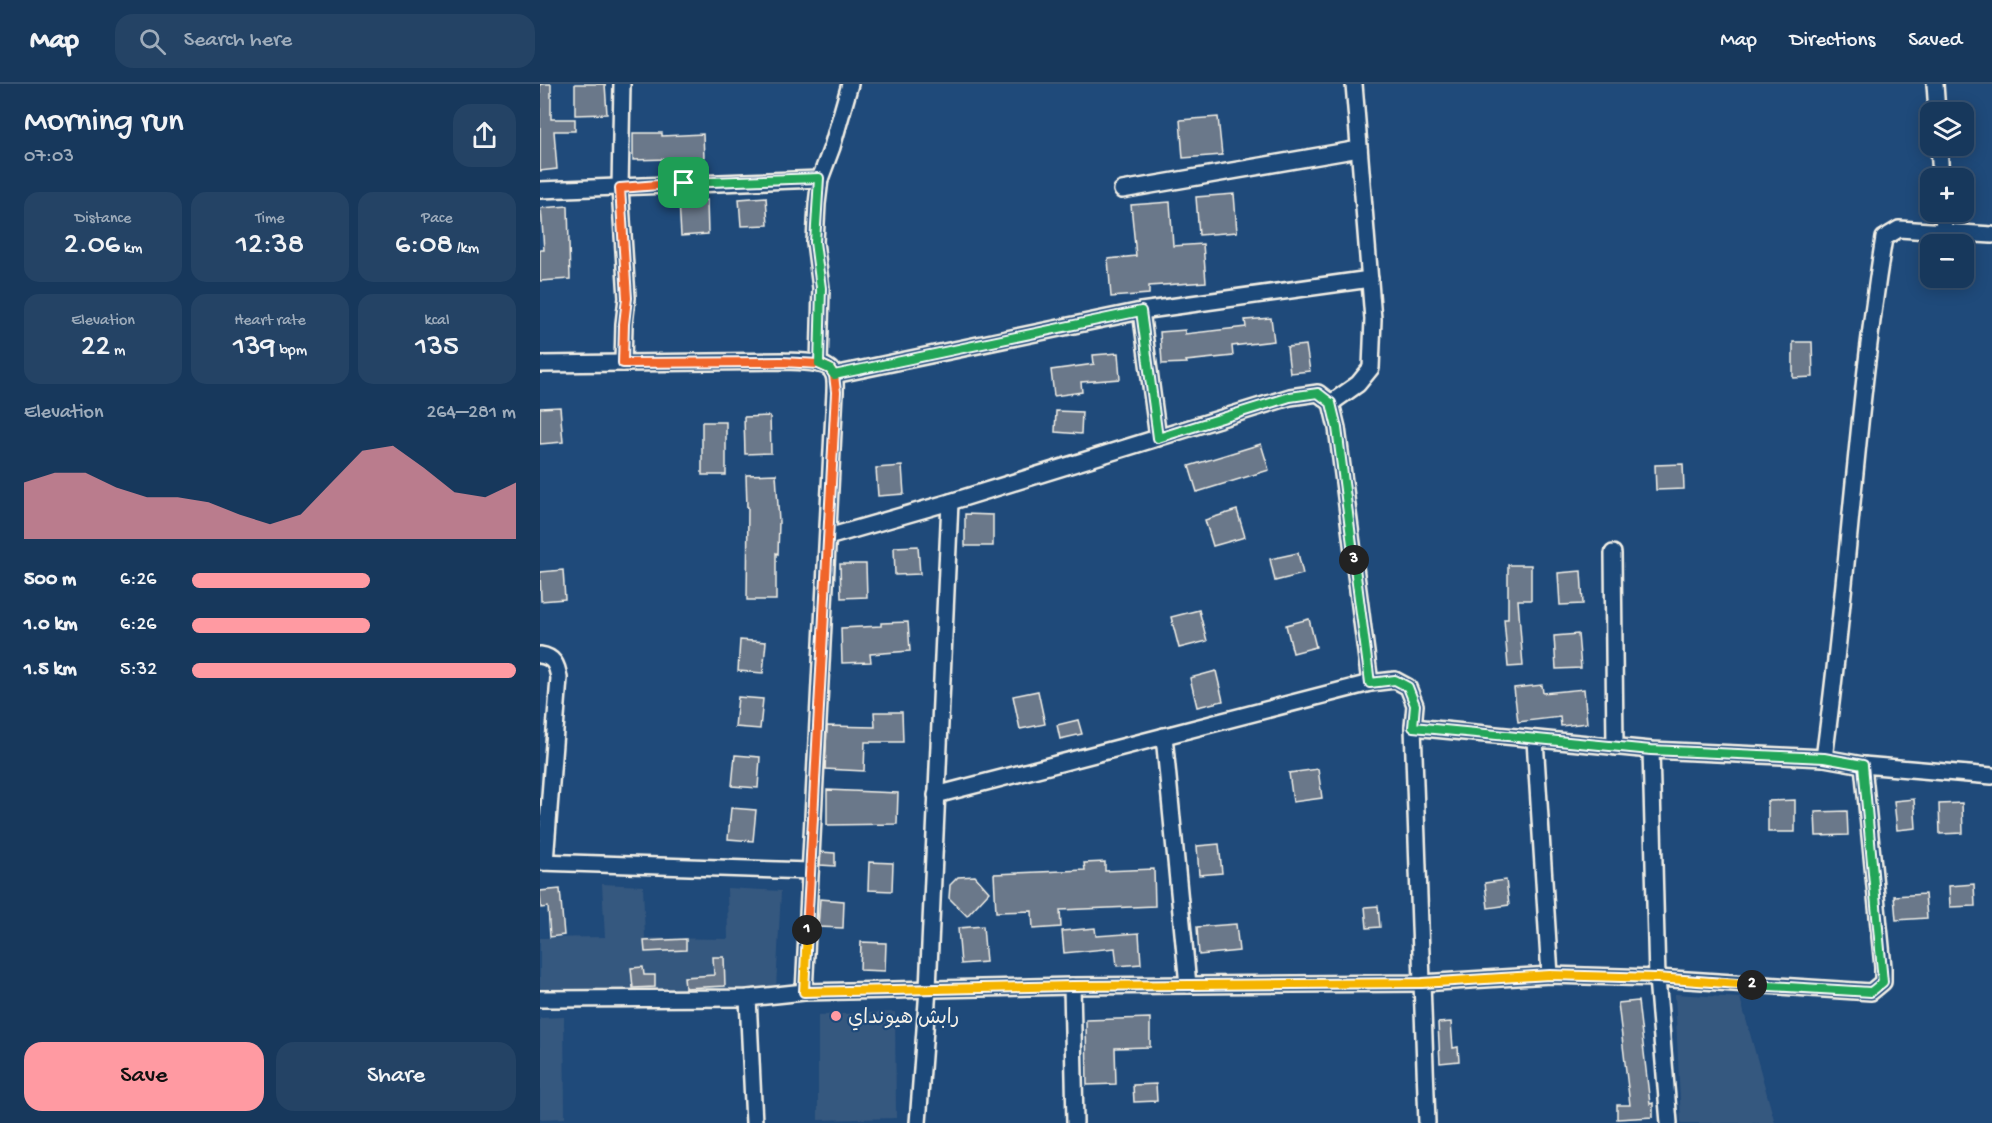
<!DOCTYPE html>
<meta charset="utf-8">
<style>
:root{--surface:#17385c;--page:#244365;--text:#f1f3f6;--muted:#9eacbb;--line:#365272;--accent:#ff9aa2}
body{margin:0;font-family:"Gochi Hand","Playpen Sans Arabic",sans-serif;background:var(--page);color:var(--text);height:100vh;display:flex;flex-direction:column;font-size:22px;white-space:nowrap}
*{box-sizing:border-box;margin:0}
p{font-size:20px;color:var(--muted)}
.icon{flex:none;width:33px;height:33px;fill:none;stroke:currentColor;stroke-width:2;stroke-linecap:round;stroke-linejoin:round}
.map{position:relative;flex:1;overflow:hidden}
.side{display:flex;flex-direction:column;background:var(--surface);width:540px}
.side>*{flex:none}
.controls{position:absolute;left:1380px;top:18px;display:grid;gap:12px}
.controls a{display:grid;place-items:center;width:54px;height:54px;border-radius:12px;background:var(--surface);box-shadow:0 3px 15px #0003,0 0 0 2px var(--line);font-size:30px}
.pin{position:absolute;display:grid;place-items:center;width:51px;height:51px;color:#fff;margin:-26px;border-radius:12px;box-shadow:0 3px 9px #0006}
.km{position:absolute;width:30px;height:30px;margin:-15px;border-radius:50%;background:#222;color:#fff;font-size:16px;line-height:30px;text-align:center}
.round{display:grid;place-items:center;flex:none;width:63px;height:63px;border-radius:18px;background:var(--page)}
.overview{display:flex;align-items:center;justify-content:space-between;height:102px;padding:0 24px}
h1{font-size:33px;font-weight:600;line-height:45px}
.stats{display:grid;grid-template-columns:repeat(3,1fr);gap:9px;height:102px;padding:6px 24px}
.stats div{display:grid;align-content:center;border-radius:15px;background:var(--page);text-align:center}
.stats b{font-size:30px;font-weight:600}
.stats small{font-size:16px;font-weight:400}
.stats p{font-size:16px}
.chart{height:168px;padding:12px 24px}
.chart p{display:flex;justify-content:space-between}
.chart svg{width:100%;height:108px;margin-top:6px;fill:var(--accent);opacity:.7}
.action{display:flex;gap:12px;margin-top:auto;padding:12px 24px}
.action a{flex:1;height:69px;border-radius:18px;background:var(--accent);color:#111;font-size:24px;font-weight:600;line-height:69px;text-align:center}
.action a+a{background:var(--page);color:var(--text)}
ul{padding:0 24px;list-style:none;font-size:20px}
li{display:grid;grid-template-columns:96px 72px 1fr;align-items:center;height:45px}
li i{height:15px;border-radius:8px;background:var(--accent)}
header{display:flex;align-items:center;gap:36px;box-sizing:border-box;height:84px;padding:0 30px;background:var(--surface);border-bottom:2px solid var(--line)}
header strong{font-size:28px}
nav{display:flex;gap:33px;margin-inline-start:auto;font-size:21px}
.search{width:420px;height:54px;background:var(--page);display:flex;align-items:center;gap:15px;box-sizing:border-box;padding:0 21px;border-radius:18px;color:var(--muted);font-size:22px}
main{display:flex;flex:1;min-height:0}
.map>svg:first-child{display:block}
</style>
<header>
<strong>Map</strong>
<div class="search"><svg class="icon" aria-label="search" viewBox="0 0 24 24"><circle cx="10" cy="10" r="6"/><path d="M15 15l6 6"/></svg>Search here</div>
<nav><a>Map</a><a>Directions</a><a>Saved</a></nav>
</header>
<main>
<section class="side">
<div class="overview"><div><h1>Morning run</h1><p>07:03</p></div><a class="round"><svg class="icon" aria-label="share" viewBox="0 0 24 24"><path d="M12 15V3M7 8l5-5 5 5M5 13v7h14v-7"/></svg></a></div>
<div class="stats">
<div><p>Distance</p><b>2.06<small> km</small></b></div>
<div><p>Time</p><b>12:38</b></div>
<div><p>Pace</p><b>6:08<small> /km</small></b></div>
</div>
<div class="stats">
<div><p>Elevation</p><b>22<small> m</small></b></div>
<div><p>Heart rate</p><b>139<small> bpm</small></b></div>
<div><p>kcal</p><b>135</b></div>
</div>
<div class="chart"><p><span>Elevation</span>264–281 m</p>
<svg viewBox="0 0 160 44" preserveAspectRatio="none"><path d="M0 44V21L10 17L20 17L30 23L40 27L50 27L60 29L70 34L80 38L90 34L100 21L110 8L120 6L130 15L140 25L150 27L160 21V44z"/></svg>
</div>
<ul>
<li><b>500 m</b>6:26<i style="width:55%"></i></li>
<li><b>1.0 km</b>6:26<i style="width:55%"></i></li>
<li><b>1.5 km</b>5:32<i style="width:100%"></i></li>
</ul>
<div class="action"><a>Save</a><a>Share</a></div>
</section>
<div class="map">
<svg width="1452" height="1039" viewBox="0 0 1452 1039">
<rect width="100%" height="100%" fill="#1f4a7a"/>
<filter id="ink" filterUnits="userSpaceOnUse"><feTurbulence type="fractalNoise" baseFrequency=".0167" numOctaves="2"/><feDisplacementMap in="SourceGraphic" scale="12" xChannelSelector="R" yChannelSelector="G"/><feConvolveMatrix kernelMatrix="1 2 1 2 8 2 1 2 1" color-interpolation-filters="sRGB"/></filter>
<g filter="url(#ink)">
<!-- built -->
<g fill="#36587f">
<polygon points="62,800 103,802 105,854 188,855 187,804 241,807 236,904 0,906 0,854 65,853"/>
<polygon points="1135,910 1200,914 1235,1039 1141,1039"/>
<polygon points="355,928 356,1034 278,1036 278,931"/>
<polygon points="24,933 25,1034 0,1035 0,934"/>
</g>
<!-- building -->
<g fill="#6b788a" stroke="#f4f1e8" stroke-width="1.5">
<polygon points="0,0 11,0 11,35 35,35 35,47 14,47 17,85 0,87"/>
<polygon points="35,0 65,0 67,30 35,31"/>
<polygon points="678,33 682,71 643,74 640,36"/>
<polygon points="93,49 122,49 122,52 163,50 164,74 93,76"/>
<polygon points="694,110 697,148 659,151 656,113"/>
<polygon points="226,113 228,141 201,142 199,115"/>
<polygon points="167,116 168,150 141,152 139,117"/>
<polygon points="630,118 633,162 663,160 666,198 609,202 609,210 571,213 568,175 596,172 591,121"/>
<polygon points="28,122 30,195 0,197 0,166 4,166 1,124"/>
<polygon points="731,234 734,257 692,262 693,272 646,277 647,279 622,280 620,248 645,246 645,250 706,243 705,236"/>
<polygon points="1253,258 1272,258 1273,293 1253,294"/>
<polygon points="766,261 770,287 750,289 747,263"/>
<polygon points="578,269 580,295 541,298 542,308 514,312 511,286 554,280 553,271"/>
<polygon points="20,323 23,358 0,360 0,324"/>
<polygon points="516,327 542,328 541,350 515,348"/>
<polygon points="230,332 231,369 205,370 204,333"/>
<rect x="162" y="338" width="24" height="53"/>
<polygon points="721,360 729,386 657,408 649,382"/>
<polygon points="1143,380 1144,405 1116,406 1115,381"/>
<polygon points="362,382 364,410 338,412 336,384"/>
<polygon points="236,390 239,438 238,470 236,469 236,516 207,516 208,423 207,423 206,391"/>
<polygon points="697,426 705,453 673,462 665,436"/>
<polygon points="425,430 453,431 453,462 425,462"/>
<polygon points="378,462 380,490 355,491 354,463"/>
<polygon points="758,469 763,490 735,497 730,475"/>
<polygon points="300,480 326,480 327,513 301,514"/>
<polygon points="968,481 991,481 991,516 978,516 983,582 968,583 964,535 968,535"/>
<polygon points="23,486 25,515 1,517 0,488"/>
<polygon points="1041,487 1043,520 1020,521 1018,489"/>
<polygon points="659,526 667,557 639,564 631,533"/>
<polygon points="769,535 776,563 753,569 746,541"/>
<polygon points="368,538 370,567 330,570 331,578 302,579 301,544 341,542 341,539"/>
<polygon points="1038,550 1041,584 1016,585 1014,552"/>
<polygon points="200,556 226,558 223,589 198,587"/>
<polygon points="676,587 683,617 657,623 650,594"/>
<polygon points="1002,601 1003,609 1044,605 1047,639 1021,642 1020,633 978,638 974,604"/>
<polygon points="498,607 505,640 480,645 473,612"/>
<polygon points="198,613 223,615 220,645 195,643"/>
<polygon points="334,628 362,628 363,658 325,658 324,687 285,685 287,642 335,643"/>
<polygon points="538,636 542,650 520,655 517,641"/>
<polygon points="195,671 220,673 218,704 192,702"/>
<polygon points="778,685 782,714 753,718 749,689"/>
<polygon points="287,706 358,709 357,740 287,741"/>
<polygon points="1374,715 1376,744 1357,746 1354,717"/>
<polygon points="1255,716 1255,748 1228,748 1228,717"/>
<polygon points="1422,719 1423,749 1400,750 1399,720"/>
<polygon points="191,724 216,726 213,757 188,755"/>
<polygon points="1307,727 1308,751 1276,752 1275,728"/>
<polygon points="679,760 682,789 659,791 657,762"/>
<polygon points="281,768 295,769 295,782 280,781"/>
<polygon points="329,778 353,779 352,807 328,806"/>
<polygon points="565,778 565,787 614,785 615,822 520,826 521,843 493,845 492,827 456,828 454,790 545,786 544,779"/>
<polygon points="435,792 449,808 427,832 409,814 410,801 418,793"/>
<polygon points="966,796 969,821 948,824 945,799"/>
<polygon points="1434,800 1435,822 1410,823 1409,802"/>
<polygon points="20,805 24,851 10,853 8,823 1,824 0,807"/>
<polygon points="1385,810 1387,834 1356,836 1354,812"/>
<polygon points="280,815 304,817 303,844 278,843"/>
<polygon points="838,822 840,843 827,844 825,823"/>
<polygon points="696,840 699,867 659,871 657,843"/>
<polygon points="443,842 446,878 421,880 418,844"/>
<polygon points="555,844 556,852 599,849 601,880 577,882 575,864 524,869 522,847"/>
<polygon points="146,855 146,866 105,868 104,857"/>
<polygon points="321,858 346,859 345,887 320,886"/>
<polygon points="173,873 184,873 185,902 145,904 144,893 174,891"/>
<polygon points="103,883 104,891 115,891 115,903 93,904 91,884"/>
<polygon points="1098,917 1110,1020 1113,1019 1113,1033 1077,1035 1077,1021 1090,1021 1078,919"/>
<polygon points="610,934 610,963 575,964 576,1000 547,1001 546,936"/>
<polygon points="911,938 913,964 918,963 919,977 900,979 898,939"/>
<polygon points="616,1000 617,1017 594,1018 593,1001"/>
</g>
<g fill="none" stroke-linecap="round" stroke-linejoin="round">
<defs>
<g id="street">
<polyline points="82,0 80,104 87,214 84,240 83,279"/>
<polyline points="1395,0 1397,28"/>
<polyline points="1399,62 1401,94"/>
<polyline points="0,106 280,95"/>
<polyline points="582,106 819,65"/>
<polyline points="1403,128 1404,147"/>
<polyline points="601,227 618,354"/>
<path d="M0,280L242,277C255,278 287,276 293,289C296,295 295,302 295,308L264,908L208,914L0,915"/>
<polyline points="279,280 281,204 275,158 277,120 280,95 292,63 310,0"/>
<polyline points="294,291 601,227 830,195"/>
<polyline points="791,319 818,300 831,284 833,235 814,0"/>
<polyline points="288,453 410,418 750,313 778,309 791,319 797,344 830,599"/>
<polyline points="1073,469 1075,663"/>
<path d="M0,571C14,573 17,581 19,594L5,778"/>
<polyline points="873,643 1111,666 1284,674 1323,681 1452,692"/>
<polyline points="624,652 648,901"/>
<polyline points="995,656 1010,891"/>
<polyline points="1111,666 1117,894 1129,1039"/>
<path d="M1284,674C1308,501 1316,326 1344,154L1359,145L1452,151"/>
<polyline points="396,711 830,599 855,596 868,603 875,621 873,643 887,1039"/>
<polyline points="0,778 270,787"/>
<polyline points="532,902 535,1039"/>
<polyline points="264,908 532,902 882,899 1010,891 1117,894 1331,908 1343,898 1343,883 1323,681"/>
<polyline points="208,914 214,1039"/>
<polyline points="378,1039 388,905 410,418"/>
</g>
</defs>
<!-- street casing -->
<use href="#street" stroke="#f4f1e8" stroke-width="20"/>
<!-- street -->
<use href="#street" stroke="#1f4a7a" stroke-width="15"/>
</g>
</g>
<g fill="none" stroke-linecap="round" stroke-linejoin="round" filter="url(#ink)">
<defs>
<polyline id="split-1" points="144,99 80,104 87,214 84,240 83,279 242,278 279,280 290,285 294,291 296,308 267,846"/>
<polyline id="split-2" points="267,846 264,908 532,902 882,899 1010,891 1117,894 1212,901"/>
<polyline id="split-3" points="814,476 830,599 855,596 868,603 875,621 873,643 1111,666 1284,674 1323,681 1343,898 1331,908 1212,901"/>
<polyline id="split-4" points="144,99 279,94 275,158 281,204 279,280 290,285 294,291 601,227 618,354 750,313 778,309 791,319 797,344 814,476"/>
</defs>
<!-- split-1 casing -->
<use href="#split-1" stroke="#fff" stroke-width="12"/>
<!-- split-2 casing -->
<use href="#split-2" stroke="#fff" stroke-width="12"/>
<!-- split-3 casing -->
<use href="#split-3" stroke="#fff" stroke-width="12"/>
<!-- split-4 casing -->
<use href="#split-4" stroke="#fff" stroke-width="12"/>
<!-- split-1 -->
<use href="#split-1" stroke="#f0652b" stroke-width="8"/>
<!-- split-2 -->
<use href="#split-2" stroke="#f5b400" stroke-width="8"/>
<!-- split-3 -->
<use href="#split-3" stroke="#22a559" stroke-width="8"/>
<!-- split-4 -->
<use href="#split-4" stroke="#22a559" stroke-width="8"/>
</g>
<!-- markers -->
<circle fill="#ff9aa2" stroke="#1f4a7a" stroke-width="2" cx="296" cy="932" r="6"/>
<g text-anchor="middle" stroke-width="4.5" stroke-linejoin="round" paint-order="stroke">
<!-- poi labels -->
<g font-size="20" fill="#f4f1e8" stroke="#1f4a7a" text-anchor="start">
<text x="308" y="939">رابش هيونداي</text>
</g>
</g>
</svg>
<div class="controls">
<a><svg class="icon" aria-label="layers" viewBox="0 0 24 24"><path d="M12 4l9 5-9 5-9-5zM3 14l9 5 9-5"/></svg></a>
<a>+</a>
<a>−</a>
</div>
<div class="pin" style="left:144px;top:99px;background:#1e9e55"><svg class="icon" aria-label="arrive" viewBox="0 0 24 24"><path d="M6 21V4h12l-3 4 3 4H6"/></svg></div>
<b class="km" style="left:267px;top:846px">1</b>
<b class="km" style="left:1212px;top:901px">2</b>
<b class="km" style="left:814px;top:476px">3</b>
</div>
</main>
